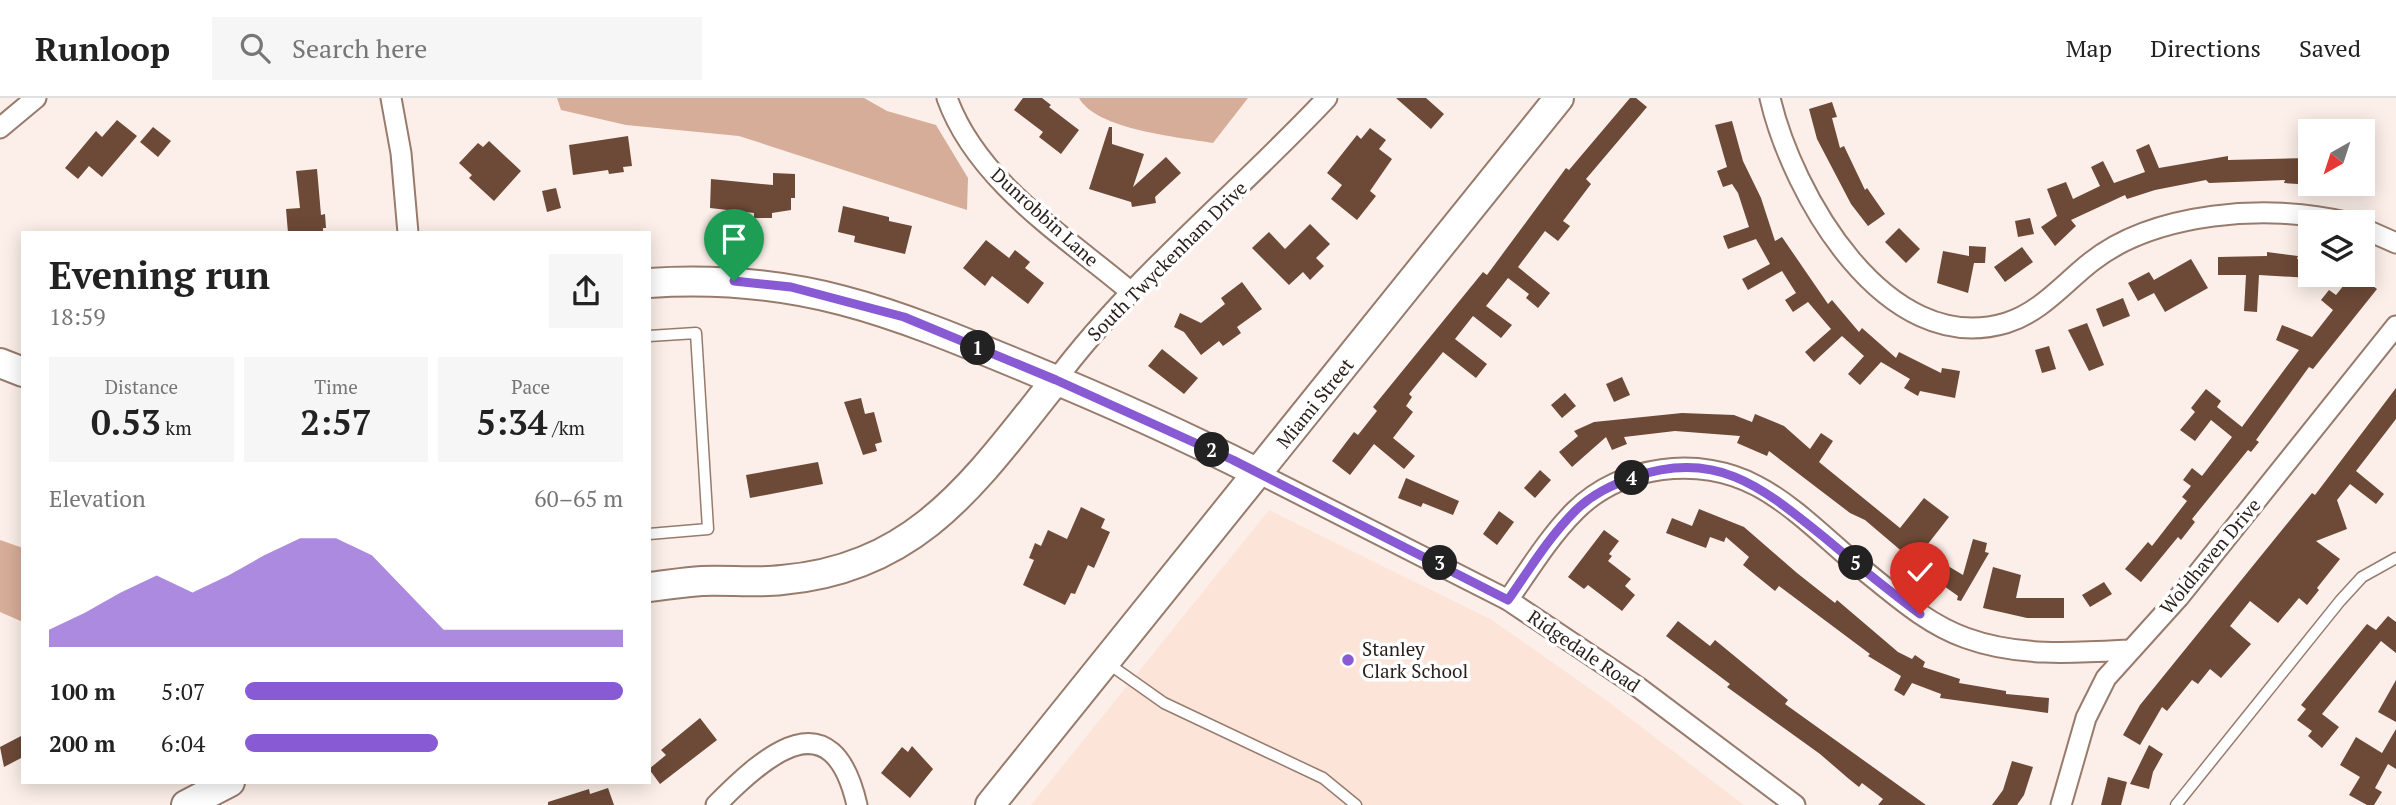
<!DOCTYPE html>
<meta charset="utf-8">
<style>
:root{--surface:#fff;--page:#f6f6f6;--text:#222;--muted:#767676;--line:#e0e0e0;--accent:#885ad3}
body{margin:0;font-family:"PT Serif",serif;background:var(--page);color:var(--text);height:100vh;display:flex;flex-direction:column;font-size:26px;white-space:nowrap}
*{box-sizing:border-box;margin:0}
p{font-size:23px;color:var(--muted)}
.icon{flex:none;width:38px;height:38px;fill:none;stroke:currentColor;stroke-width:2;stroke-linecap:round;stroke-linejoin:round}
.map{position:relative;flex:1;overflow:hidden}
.panel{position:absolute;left:21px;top:133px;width:630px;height:553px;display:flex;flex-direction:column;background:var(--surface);border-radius:0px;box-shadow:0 4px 18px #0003}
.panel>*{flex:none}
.needle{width:46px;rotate:219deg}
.controls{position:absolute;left:2298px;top:21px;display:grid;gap:14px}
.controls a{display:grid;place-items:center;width:77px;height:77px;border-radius:0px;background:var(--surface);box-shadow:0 4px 18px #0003;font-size:35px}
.pin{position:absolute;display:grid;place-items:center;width:60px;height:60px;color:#fff;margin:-72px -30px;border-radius:50% 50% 50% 0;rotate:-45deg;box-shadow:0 0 7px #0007}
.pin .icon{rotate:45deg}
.km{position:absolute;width:35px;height:35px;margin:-18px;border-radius:50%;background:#222;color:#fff;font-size:19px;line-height:35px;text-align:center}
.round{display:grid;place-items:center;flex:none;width:74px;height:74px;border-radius:0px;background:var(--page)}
.summary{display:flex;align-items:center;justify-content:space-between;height:119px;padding:0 28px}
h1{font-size:38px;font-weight:800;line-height:52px}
.stats{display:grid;grid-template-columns:repeat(3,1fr);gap:10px;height:119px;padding:7px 28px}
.stats div{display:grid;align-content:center;border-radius:0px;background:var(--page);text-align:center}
.stats b{font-size:35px;font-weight:800}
.stats small{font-size:19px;font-weight:400}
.stats p{font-size:19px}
.chart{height:196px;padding:14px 28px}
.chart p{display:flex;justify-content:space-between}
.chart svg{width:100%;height:126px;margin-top:7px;fill:var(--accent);opacity:.7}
ul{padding:0 28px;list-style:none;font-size:23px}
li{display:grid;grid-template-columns:112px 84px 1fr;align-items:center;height:52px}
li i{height:18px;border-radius:9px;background:var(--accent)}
header{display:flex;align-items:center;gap:42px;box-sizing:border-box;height:98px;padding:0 35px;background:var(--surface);border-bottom:2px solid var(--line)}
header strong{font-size:33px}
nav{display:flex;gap:38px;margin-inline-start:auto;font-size:24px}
.search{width:490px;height:63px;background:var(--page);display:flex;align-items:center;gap:18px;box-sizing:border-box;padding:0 24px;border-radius:0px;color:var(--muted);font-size:26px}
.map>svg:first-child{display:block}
</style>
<header>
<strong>Runloop</strong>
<div class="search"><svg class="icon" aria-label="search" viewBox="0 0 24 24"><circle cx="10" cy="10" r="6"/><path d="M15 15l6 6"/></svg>Search here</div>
<nav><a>Map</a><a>Directions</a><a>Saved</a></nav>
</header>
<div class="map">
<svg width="2396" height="707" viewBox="0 0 2396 707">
<rect width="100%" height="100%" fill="#fcefe9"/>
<!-- built -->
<polygon fill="#fce4d9" points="1269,412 1492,522 1606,602 1744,707 1031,707"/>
<!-- forest -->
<g fill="#d6ad98">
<polygon points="557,0 864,0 887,13 936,27 968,80 967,112 739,38 626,27 561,12"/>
<path d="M1079,0H1248L1213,45C1179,39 1097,32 1079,0Z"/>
<polygon points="0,442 23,450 23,524 0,514"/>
</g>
<!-- building -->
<g fill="#6d4937">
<polygon points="1023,0 1042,0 1051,7 1049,9 1079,32 1061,56 1039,39 1043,34 1014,12"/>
<polygon points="1396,0 1426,0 1444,16 1431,31"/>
<polygon points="1630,0 1636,0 1647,9 1586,81 1591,86 1563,123 1570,128 1558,143 1545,133 1518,169 1550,195 1538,210 1526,200 1529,196 1508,180 1486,208 1512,227 1501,240 1473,218 1455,241 1487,266 1476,280 1443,254 1409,296 1412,299 1406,308 1413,314 1393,340 1415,358 1404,371 1374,346 1350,377 1332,363 1354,334 1358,337 1377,313 1373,309 1483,174 1487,177 1566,70 1569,72"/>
<polygon points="1832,4 1837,19 1832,20 1840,50 1844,48 1865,92 1867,90 1885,116 1868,128 1851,106 1817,41 1809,11"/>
<polygon points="117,22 137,38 102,79 89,68 78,81 65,70 96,33 102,39"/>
<polygon points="1732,23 1743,63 1761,100 1775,143 1782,139 1828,206 1832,202 1859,234 1862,230 1896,260 1899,254 1941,275 1942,270 1960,273 1955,300 1920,293 1918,298 1904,290 1910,281 1881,264 1860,287 1848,276 1864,258 1842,238 1814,264 1805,254 1831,231 1808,204 1793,214 1785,202 1796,195 1782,173 1748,192 1742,181 1770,166 1756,141 1728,151 1723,138 1749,129 1738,95 1732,86 1723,89 1717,73 1727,69 1715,27"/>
<polygon points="153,29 171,43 158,59 140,44"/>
<polygon points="1109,29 1112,29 1112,46 1144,56 1133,89 1166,59 1181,75 1155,99 1156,105 1132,109 1131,104 1089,91"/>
<polygon points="1370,30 1386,42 1379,51 1392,61 1370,93 1376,98 1357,122 1331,101 1342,87 1327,75 1357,37 1361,41"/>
<polygon points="628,38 632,68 623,69 624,74 609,76 608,72 573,77 569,47"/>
<polygon points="489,43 521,73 494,103 469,80 472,77 459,65 478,45 483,49"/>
<polygon points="2149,46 2159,70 2228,58 2228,62 2310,60 2310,81 2298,79 2298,86 2284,85 2285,82 2209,85 2206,82 2155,92 2127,101 2125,97 2071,122 2076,128 2055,148 2041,129 2057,118 2047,91 2066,84 2073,101 2100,88 2091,69 2103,63 2114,85 2145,74 2136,52"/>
<polygon points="317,71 321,117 325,116 326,130 323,130 323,135 288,135 286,111 300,110 296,73"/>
<polygon points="773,75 795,76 795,100 791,100 791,112 772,115 772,120 754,120 754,115 710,110 711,81 773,87"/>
<polygon points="556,90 561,110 547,114 542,93"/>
<polygon points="843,108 889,119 889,123 912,128 905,156 854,144 855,138 838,134"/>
<polygon points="2030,120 2034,136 2018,139 2015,123"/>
<polygon points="1310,126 1330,146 1316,160 1324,168 1310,182 1303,174 1289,187 1252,150 1269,134 1285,151"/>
<polygon points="1899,130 1920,151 1906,165 1885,144"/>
<polygon points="986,142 1009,160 1015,152 1030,164 1025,170 1044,185 1028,206 992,178 985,188 963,170"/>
<polygon points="1969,148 1986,149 1985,165 1974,165 1968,195 1937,185 1943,153 1969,158"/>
<polygon points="2022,149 2033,164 2005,184 1994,169"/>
<polygon points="2267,154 2298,158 2297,161 2310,163 2310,180 2259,177 2257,214 2244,213 2246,177 2218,177 2218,159 2267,158"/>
<polygon points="2191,161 2208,190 2165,214 2154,195 2138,203 2128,185 2149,174 2154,182"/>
<polygon points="2352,177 2359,177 2377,191 2313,271 2309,269 2256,342 2259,344 2251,354 2248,352 2192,421 2195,424 2181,442 2178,439 2141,484 2125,471 2148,444 2152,448 2187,403 2182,399 2191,388 2183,382 2192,370 2202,378 2232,339 2211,322 2195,343 2180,332 2195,314 2191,310 2206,291 2221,303 2217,309 2242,329 2299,252 2276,242 2282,227 2312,239 2333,212 2321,202 2329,192 2336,197"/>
<polygon points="1242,184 1262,211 1237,229 1241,235 1223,248 1219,243 1201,257 1184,234 1174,229 1180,215 1201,225 1225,206 1221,200"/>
<polygon points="2123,200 2130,218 2103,229 2096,211"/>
<polygon points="2087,225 2104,267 2089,273 2068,232"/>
<polygon points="2049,248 2056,271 2042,275 2035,252"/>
<polygon points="1162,251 1198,280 1184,296 1148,268"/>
<polygon points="1622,279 1630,297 1614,304 1606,286"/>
<polygon points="2396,290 2396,321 2356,373 2384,396 2376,406 2350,386 2337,402 2347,431 2316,443 2340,461 2317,490 2319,492 2307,507 2299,500 2278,525 2250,503 2230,528 2251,546 2221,580 2210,571 2198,586 2192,582 2167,613 2162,609 2140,647 2123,637 2140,607 2312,395 2315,397"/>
<polygon points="1565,295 1576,308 1562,320 1551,307"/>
<polygon points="861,300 865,316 874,314 882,344 875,346 877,353 863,357 844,304"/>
<polygon points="1682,315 1734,317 1752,324 1755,316 1784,328 1810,351 1821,335 1833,343 1819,364 1900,430 1924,400 1949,419 1924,451 1943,465 1963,477 1973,441 1987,445 1985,454 1989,455 1961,503 1957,502 1958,498 1903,459 1905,456 1865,422 1850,415 1769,353 1767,358 1737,345 1740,338 1675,333 1624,339 1627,346 1612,352 1606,339 1572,369 1559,354 1578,338 1574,333 1594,324"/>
<polygon points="818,364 823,386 750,400 746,377"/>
<polygon points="1540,372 1551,382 1535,400 1524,390"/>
<polygon points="1406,380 1459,403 1453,417 1423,405 1421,409 1398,400"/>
<polygon points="1081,409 1105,421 1101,430 1110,434 1094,470 1088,467 1075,496 1071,495 1065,507 1023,487 1034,462 1029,460 1035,445 1041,448 1048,432 1067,441"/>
<polygon points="1699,411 1744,429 1797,475 1835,505 1837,502 1898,554 1912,561 1915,557 1925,564 1923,569 1960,581 1959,585 2006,593 2006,596 2049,600 2048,615 1940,600 1941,596 1912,585 1904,598 1894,592 1901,578 1868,558 1870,556 1779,488 1775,493 1743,467 1749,459 1726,439 1724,444 1710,439 1706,450 1666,435 1672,420 1692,428"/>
<polygon points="1499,413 1514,424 1497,447 1483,436"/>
<polygon points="1604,432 1619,443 1609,456 1612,458 1608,463 1631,481 1625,488 1635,497 1622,513 1588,487 1584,491 1568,479"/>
<polygon points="1993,469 2021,477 2016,500 2064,500 2064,520 2027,520 1983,510"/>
<polygon points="2104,484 2112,496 2090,509 2082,497"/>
<polygon points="2388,518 2396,524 2396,555 2381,543 2322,616 2339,629 2322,650 2308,638 2312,633 2297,622 2306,611 2301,607 2367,526 2376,532"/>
<polygon points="1678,523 1710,548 1715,542 1788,602 1785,606 1926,707 1878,707 1883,701 1862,685 1859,689 1849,681 1820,656 1727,589 1730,586 1666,538"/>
<polygon points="2396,582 2396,624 2378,614"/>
<polygon points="700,620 717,642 660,686 649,671 666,657 661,652"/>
<polygon points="2396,631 2396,671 2388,666 2375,690 2382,694 2374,707 2367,707 2349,697 2360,679 2340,667 2356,639 2382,655"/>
<polygon points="23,637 23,659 4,669 0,649"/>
<polygon points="2149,647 2163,656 2153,674 2149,691 2130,686"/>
<polygon points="912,648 933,671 910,700 881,675 902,649 908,654"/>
<polygon points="2012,663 2033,669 2024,697 2017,707 1992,707 2003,692"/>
<polygon points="2108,679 2127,684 2121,707 2101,707"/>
<polygon points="608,690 614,707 548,707 548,704 589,691 590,696"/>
</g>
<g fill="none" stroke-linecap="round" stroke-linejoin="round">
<defs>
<g id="lane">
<polyline points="649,238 696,235 708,431 649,436"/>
<polyline points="1106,564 1164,605 1323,680 1356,707"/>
<polyline points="2176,707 2340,503 2362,479 2396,460"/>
</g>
<g id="street">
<polyline points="391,0 401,55 408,135"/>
<path d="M947,0C977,84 1066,139 1131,194"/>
<path d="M1770,0C1792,95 1885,261 2006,225C2041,214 2063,186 2091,164C2154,114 2269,105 2345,124"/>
<polyline points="0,30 36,0"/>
<polyline points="2362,130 2396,145"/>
<path d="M1056,282C1134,178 1238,95 1327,0"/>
<polyline points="1258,375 1508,502 1638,589 1795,707"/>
<path d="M1508,502C1529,472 1549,439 1575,413C1621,367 1700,357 1757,388C1795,408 1828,443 1861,470C1894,496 1926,526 1966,540C2018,559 2075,555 2129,552"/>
<path d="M716,707C766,656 832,599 857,707"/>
<polyline points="2061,707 2086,620 2106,580 2179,499 2396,228"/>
</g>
<g id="secondary">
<path d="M649,185C799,175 892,214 1027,270C1105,302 1183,337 1258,375"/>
<polyline points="0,265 23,274"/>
<path d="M649,489C667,487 685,484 702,483C729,482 756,485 782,482C920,470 977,380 1056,282"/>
<polyline points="186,707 230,684"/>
<polyline points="990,707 1559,0"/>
</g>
</defs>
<!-- lane casing -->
<use href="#lane" stroke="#977b6d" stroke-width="13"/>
<!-- street casing -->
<use href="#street" stroke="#977b6d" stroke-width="23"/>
<!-- secondary casing -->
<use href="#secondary" stroke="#977b6d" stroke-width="32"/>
<!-- lane -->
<use href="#lane" stroke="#fff" stroke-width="10"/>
<!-- street -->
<use href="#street" stroke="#fff" stroke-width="19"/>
<!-- secondary -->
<use href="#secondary" stroke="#fff" stroke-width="28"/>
</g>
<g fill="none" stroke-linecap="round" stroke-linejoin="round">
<defs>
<path id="route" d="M734,183L791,189L904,219L1056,282L1233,362L1508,502C1529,472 1549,439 1575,413C1592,396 1612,387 1634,379C1718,350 1764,391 1825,440C1856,466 1888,492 1920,516"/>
</defs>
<!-- route casing -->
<use href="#route" stroke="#fff" stroke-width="14"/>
<!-- route -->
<use href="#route" stroke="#885ad3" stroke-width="9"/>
</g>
<!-- markers -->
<circle fill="#885ad3" stroke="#fff" stroke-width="2.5" cx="1348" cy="562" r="7"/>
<g text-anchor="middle" stroke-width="7" stroke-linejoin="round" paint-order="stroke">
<!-- street labels -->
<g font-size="19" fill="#291e19" stroke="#fff">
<text transform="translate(1045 119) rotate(42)" y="7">Dunrobbin Lane</text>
<text transform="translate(1167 163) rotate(-45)" y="7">South Twyckenham Drive</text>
<text transform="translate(1315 305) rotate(-51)" y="7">Miami Street</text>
<text transform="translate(2210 458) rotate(-50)" y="7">Woldhaven Drive</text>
<text transform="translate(1584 553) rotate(34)" y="7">Ridgedale Road</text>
</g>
<!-- poi labels -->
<g font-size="19" fill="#291e19" stroke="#fff" text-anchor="start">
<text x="1362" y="558">Stanley<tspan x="1362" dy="22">Clark School</tspan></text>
</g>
</g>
</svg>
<div class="controls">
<a><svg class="needle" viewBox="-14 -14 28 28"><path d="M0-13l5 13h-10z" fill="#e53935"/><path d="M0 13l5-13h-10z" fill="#767676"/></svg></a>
<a><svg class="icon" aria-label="layers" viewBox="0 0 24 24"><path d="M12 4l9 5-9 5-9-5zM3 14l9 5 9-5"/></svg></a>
</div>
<div class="pin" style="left:734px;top:183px;background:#1e9e55"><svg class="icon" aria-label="arrive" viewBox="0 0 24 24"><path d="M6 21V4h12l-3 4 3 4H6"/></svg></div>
<div class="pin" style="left:1920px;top:516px;background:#d93025"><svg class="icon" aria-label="check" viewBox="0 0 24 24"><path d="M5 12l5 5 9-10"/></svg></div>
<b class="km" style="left:978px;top:250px">1</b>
<b class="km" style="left:1212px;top:352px">2</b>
<b class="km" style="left:1440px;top:465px">3</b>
<b class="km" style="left:1632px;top:380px">4</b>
<b class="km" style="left:1856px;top:465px">5</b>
<section class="panel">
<div class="summary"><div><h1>Evening run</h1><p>18:59</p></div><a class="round"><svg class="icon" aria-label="share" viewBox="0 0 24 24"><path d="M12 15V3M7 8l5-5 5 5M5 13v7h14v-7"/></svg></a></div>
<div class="stats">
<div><p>Distance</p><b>0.53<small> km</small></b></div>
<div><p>Time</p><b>2:57</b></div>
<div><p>Pace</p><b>5:34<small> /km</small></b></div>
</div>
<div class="chart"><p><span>Elevation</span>60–65 m</p>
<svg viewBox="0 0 160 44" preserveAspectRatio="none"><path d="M0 44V38L10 32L20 25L30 19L40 25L50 19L60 12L70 6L80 6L90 12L100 25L110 38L120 38L130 38L140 38L150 38L160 38V44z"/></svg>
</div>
<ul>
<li><b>100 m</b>5:07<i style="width:100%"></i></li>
<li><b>200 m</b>6:04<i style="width:51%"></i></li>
</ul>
</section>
</div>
